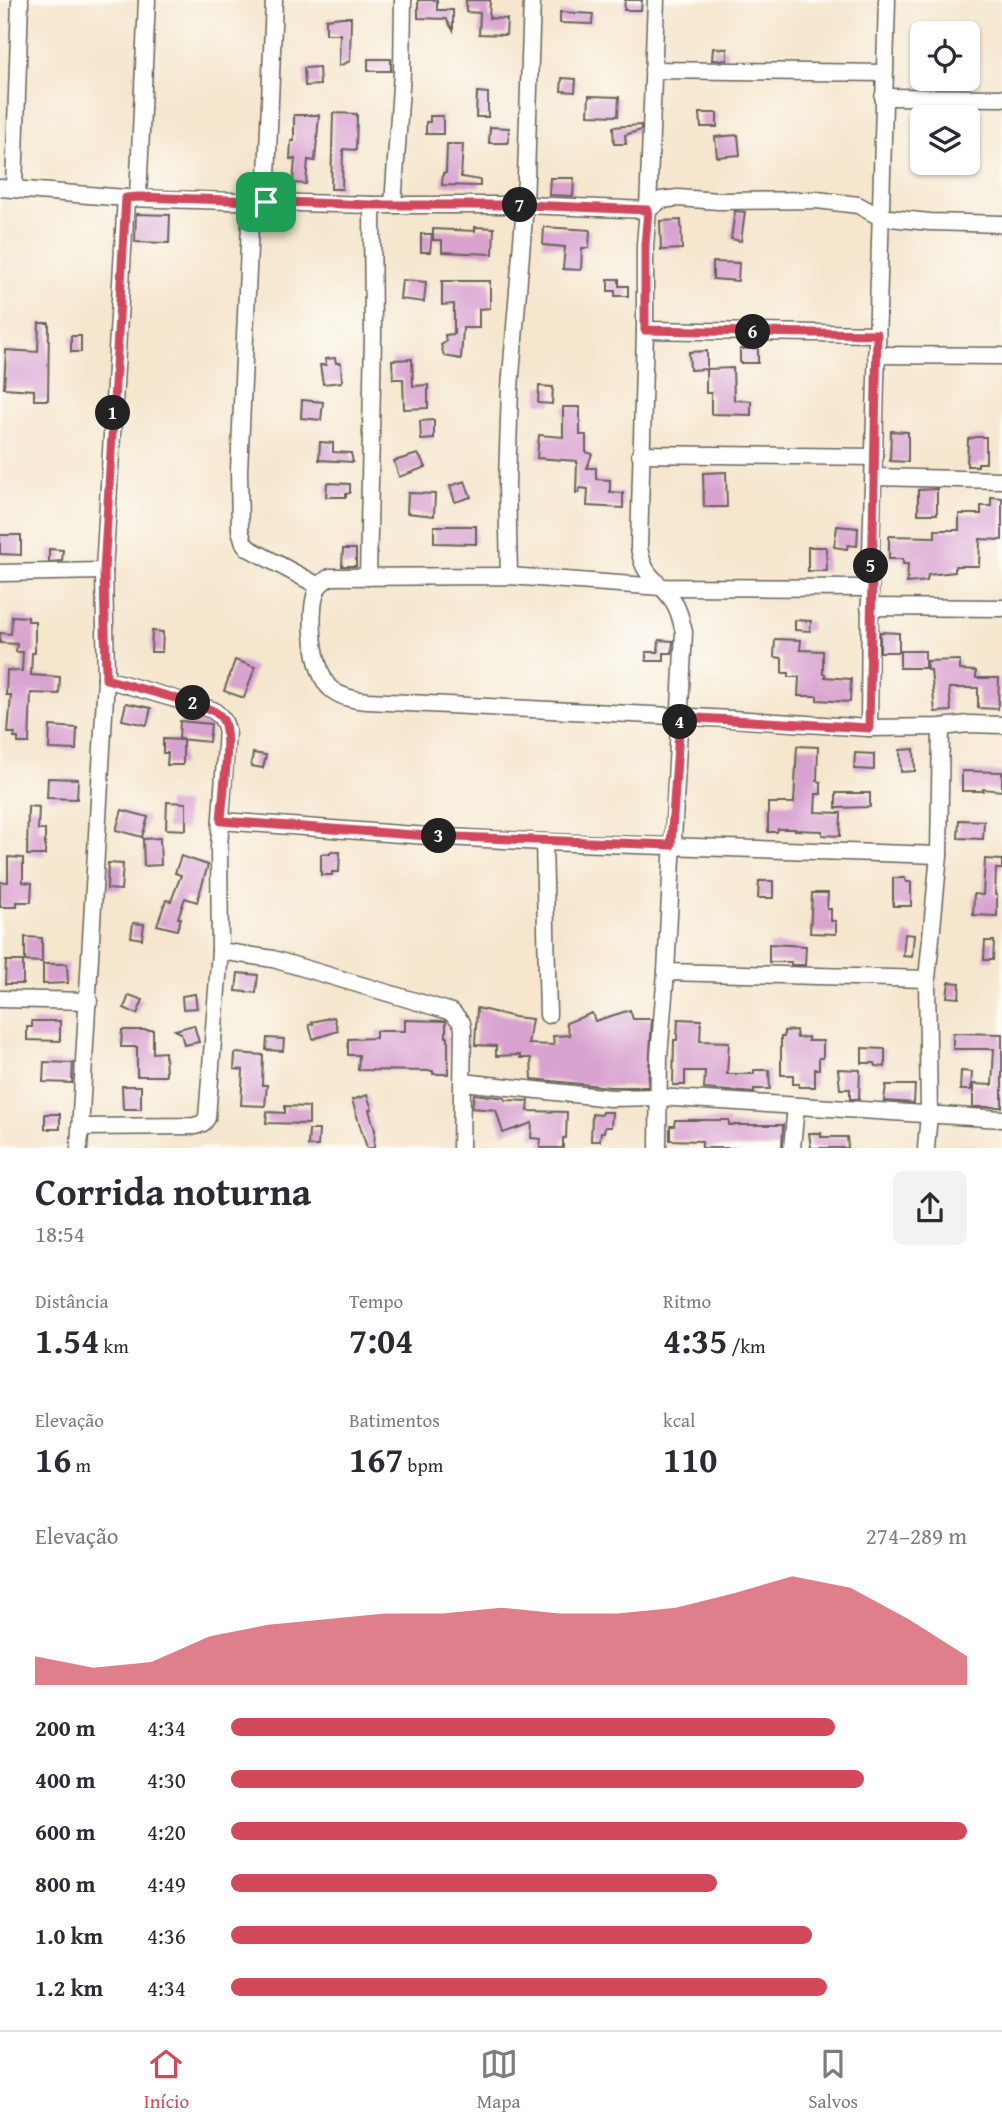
<!DOCTYPE html>
<html lang="pt">
<meta charset="utf-8">
<style>
:root{--surface:#fff;--page:#f2f2f3;--text:#2b2b33;--muted:#7c7c81;--line:#e1e1e2;--accent:#d1495b}
body{margin:0;font-family:"Gentium Book Plus",serif;background:var(--page);color:var(--text);height:100vh;display:flex;flex-direction:column;font-size:26px;white-space:nowrap}
*{box-sizing:border-box;margin:0}
p{font-size:23px;color:var(--muted)}
.icon{flex:none;width:38px;height:38px;fill:none;stroke:currentColor;stroke-width:2;stroke-linecap:round;stroke-linejoin:round}
.map{position:relative;height:1148px;overflow:hidden}
.panel{display:flex;flex-direction:column;background:var(--surface);flex:1}
.panel>*{flex:none}
.controls{position:absolute;left:910px;top:21px;display:grid;gap:14px}
.controls a{display:grid;place-items:center;width:70px;height:70px;border-radius:10px;background:var(--surface);box-shadow:0 2px 5px #0004;font-size:35px}
.pin{position:absolute;display:grid;place-items:center;width:60px;height:60px;color:#fff;margin:-30px;border-radius:14px;box-shadow:0 4px 10px #0006}
.km{position:absolute;width:35px;height:35px;margin:-18px;border-radius:50%;background:#222;color:#fff;font-size:19px;line-height:35px;text-align:center}
.round{display:grid;place-items:center;flex:none;width:74px;height:74px;border-radius:10px;background:var(--page)}
.headline{display:flex;align-items:center;justify-content:space-between;height:119px;padding:0 35px}
h1{font-size:38px;font-weight:700;line-height:52px}
.figures{display:grid;grid-template-columns:repeat(3,1fr);gap:10px;height:119px;padding:7px 35px}
.figures div{display:grid;align-content:center}
.figures b{font-size:35px;font-weight:700}
.figures small{font-size:19px;font-weight:400}
.figures p{font-size:19px}
.chart{height:196px;padding:14px 35px}
.chart p{display:flex;justify-content:space-between}
.chart svg{width:100%;height:126px;margin-top:7px;fill:var(--accent);opacity:.7}
ul{padding:0 35px;list-style:none;font-size:23px}
li{display:grid;grid-template-columns:112px 84px 1fr;align-items:center;height:52px}
li i{height:18px;border-radius:9px;background:var(--accent)}
.tabs{display:flex;justify-content:space-around;align-items:center;height:98px;border-top:2px solid var(--line);background:var(--surface);font-size:19px;color:var(--muted)}
.tabs a{display:grid;justify-items:center;gap:4px}
.tabs .current{color:var(--accent)}
.map>svg:first-child{display:block}
</style>
<div class="map">
<svg width="1002" height="1148" viewBox="0 0 1002 1148">
<rect width="100%" height="100%" fill="#fdfcf7"/>
<filter id="ink" filterUnits="userSpaceOnUse"><feTurbulence type="fractalNoise" baseFrequency=".0143" numOctaves="2"/><feDisplacementMap in="SourceGraphic" scale="14" xChannelSelector="R" yChannelSelector="G"/><feConvolveMatrix kernelMatrix="1 2 1 2 8 2 1 2 1" color-interpolation-filters="sRGB"/></filter>
<filter id="wash" filterUnits="userSpaceOnUse"><feTurbulence type="fractalNoise" baseFrequency=".00686" numOctaves="4" result="noise"/><feDisplacementMap in="SourceGraphic" scale="28" xChannelSelector="R" yChannelSelector="G"/><feGaussianBlur stdDeviation="1.57" result="paint"/><feColorMatrix in="noise" values="0 0 0 0 0 0 0 0 0 0 0 0 0 0 0 0 0 1.4 0 .05"/><feComposite in="paint" operator="in"/></filter>
<g filter="url(#wash)">
<rect width="100%" height="100%" fill="#f5e6cd"/>
<g id="blocks">
<!-- building -->
<g fill="#d9a3d0">
<polygon points="418,0 437,0 437,10 453,10 453,30 446,19 418,18"/>
<polygon points="466,0 490,0 489,18 507,19 506,35 479,34 480,13 466,12"/>
<polygon points="625,0 642,0 641,10 624,10"/>
<polygon points="560,12 593,14 592,24 560,23"/>
<polygon points="342,17 351,17 350,61 339,66 340,34 326,34 326,19"/>
<polygon points="713,48 727,49 727,60 712,60"/>
<rect x="368" y="59" width="23" height="12"/>
<polygon points="319,67 320,85 305,86 304,68"/>
<polygon points="562,78 576,79 575,92 561,91"/>
<polygon points="477,92 488,93 488,117 476,117"/>
<polygon points="589,96 619,97 618,116 588,115"/>
<polygon points="333,113 357,114 356,150 343,149 342,189 331,189"/>
<polygon points="700,113 717,113 717,127 701,127"/>
<polygon points="294,115 319,115 315,161 308,160 306,184 293,183 295,159 290,159 291,141 294,141"/>
<polygon points="430,116 443,116 443,134 426,134 426,122 430,122"/>
<polygon points="641,125 641,130 625,135 626,144 614,144 613,127"/>
<polygon points="490,127 509,128 508,143 489,143"/>
<polygon points="738,135 740,155 717,157 715,137"/>
<polygon points="447,144 463,144 461,177 480,180 480,186 442,185 443,173 446,173"/>
<polygon points="550,178 574,178 573,196 549,195"/>
<polygon points="735,211 745,212 741,241 731,239"/>
<polygon points="136,214 170,215 169,243 135,242"/>
<polygon points="681,220 682,249 661,250 660,221"/>
<polygon points="475,227 494,228 493,254 442,252 442,240 433,240 433,229 475,231"/>
<polygon points="544,227 590,230 589,248 582,248 581,270 563,269 565,247 543,245"/>
<polygon points="421,234 432,234 430,252 421,252"/>
<polygon points="713,262 739,263 738,281 713,279"/>
<polygon points="608,279 619,279 619,286 628,286 628,296 615,296 615,291 608,291"/>
<polygon points="402,280 426,282 424,302 400,299"/>
<polygon points="442,281 490,281 490,308 479,309 479,328 463,328 461,359 444,356 441,345 446,342 445,335 454,334 454,304 442,305"/>
<polygon points="39,323 49,323 48,400 34,400 34,390 4,388 6,350 38,352"/>
<rect x="71" y="336" width="10" height="16"/>
<polygon points="758,348 758,363 740,363 740,349"/>
<polygon points="707,351 707,369 733,368 734,400 751,401 751,415 711,414 711,393 706,393 706,369 690,370 689,352"/>
<polygon points="335,358 336,363 341,363 342,382 323,384 320,365 326,365 325,359"/>
<polygon points="412,359 413,386 428,385 428,408 404,409 403,379 393,379 392,360"/>
<polygon points="539,386 553,387 552,404 538,403"/>
<polygon points="302,400 323,402 321,420 301,418"/>
<polygon points="563,407 580,407 580,435 586,435 586,452 592,454 587,468 596,468 596,479 610,480 610,492 623,493 623,508 587,506 588,489 580,488 578,493 576,493 577,461 537,458 539,435 563,437"/>
<polygon points="434,420 434,439 421,440 420,421"/>
<polygon points="891,431 908,432 908,462 890,461"/>
<polygon points="976,437 986,437 986,463 978,463 978,466 967,466 968,439"/>
<polygon points="320,442 333,443 333,452 351,453 353,462 319,460"/>
<polygon points="418,454 426,467 399,477 394,461"/>
<polygon points="726,472 727,507 704,507 703,473"/>
<polygon points="465,481 471,497 455,502 450,486"/>
<polygon points="327,483 350,484 350,493 346,494 346,497 326,497"/>
<polygon points="937,489 937,514 918,514 918,490"/>
<polygon points="408,493 435,494 434,516 407,513"/>
<polygon points="991,497 1002,498 1002,540 980,539 979,566 955,566 955,572 928,575 927,581 907,583 908,564 903,564 903,559 889,559 889,536 935,537 935,530 959,530 959,514 981,514 981,506 991,506"/>
<polygon points="434,526 476,526 476,544 434,543"/>
<polygon points="837,526 858,528 857,546 848,545 847,549 834,547"/>
<polygon points="0,535 21,535 21,555 0,554"/>
<polygon points="808,547 826,547 827,571 808,571"/>
<polygon points="49,549 63,550 62,561 49,562"/>
<polygon points="343,549 356,549 356,566 342,566"/>
<polygon points="12,616 28,617 28,621 35,621 35,653 32,653 31,675 60,677 59,694 31,693 29,743 18,743 18,738 14,738 15,733 8,733 11,695 6,695 7,670 22,671 23,652 16,652 17,644 0,643 0,633 11,634"/>
<polygon points="795,620 811,621 810,631 795,630"/>
<polygon points="152,631 163,632 162,652 151,652"/>
<polygon points="880,632 899,633 899,652 880,652"/>
<polygon points="775,639 801,640 800,650 823,651 823,674 825,674 825,677 851,679 850,702 817,700 817,696 798,696 799,677 789,677 789,673 782,673 782,658 774,657"/>
<polygon points="659,640 673,641 672,653 664,653 664,661 646,661 646,652 658,652"/>
<rect x="900" y="651" width="25" height="17"/>
<polygon points="235,660 255,667 244,698 224,691"/>
<polygon points="960,660 960,670 976,671 976,678 999,678 998,709 978,708 978,688 949,688 951,711 935,712 931,670 927,670 926,661"/>
<polygon points="126,703 151,708 147,725 122,720"/>
<polygon points="180,721 211,724 209,742 179,739"/>
<polygon points="50,726 77,728 76,750 49,749"/>
<polygon points="163,739 183,740 183,765 167,765 168,753 163,753"/>
<polygon points="797,746 818,747 817,781 821,782 821,794 816,794 815,812 841,813 840,836 822,835 822,831 795,830 795,829 778,829 777,832 768,832 768,803 794,803"/>
<polygon points="914,749 915,771 901,772 900,750"/>
<polygon points="253,753 266,755 263,768 251,766"/>
<polygon points="855,753 874,754 874,770 854,769"/>
<polygon points="962,771 1002,772 1002,791 983,789 983,791 962,791"/>
<polygon points="48,778 78,779 77,799 47,798"/>
<polygon points="836,793 870,793 870,807 836,808"/>
<polygon points="167,802 186,803 186,830 166,829"/>
<polygon points="28,806 39,807 38,830 45,830 45,855 27,855"/>
<polygon points="122,810 148,817 142,837 116,830"/>
<polygon points="959,820 984,821 983,839 958,838"/>
<polygon points="160,838 161,865 144,866 143,839"/>
<polygon points="330,852 340,852 339,872 332,872 332,875 321,875 321,854 330,854"/>
<polygon points="181,856 208,865 197,902 185,898 178,918 181,918 177,930 157,925 166,900 171,901 181,875 175,873"/>
<polygon points="8,857 23,858 23,882 32,883 31,902 17,902 17,907 0,907 0,882 8,882"/>
<polygon points="985,859 1002,860 1002,869 996,869 995,895 997,895 997,916 973,915 974,894 983,895"/>
<polygon points="108,863 123,864 121,890 107,889"/>
<polygon points="893,878 905,878 906,882 911,882 911,906 893,906"/>
<polygon points="759,881 773,881 773,898 758,898"/>
<polygon points="812,893 828,893 827,909 831,909 831,921 836,921 836,934 810,933"/>
<polygon points="133,923 144,924 142,939 131,937"/>
<polygon points="905,934 914,935 912,957 903,956"/>
<polygon points="25,937 42,938 42,962 25,961"/>
<polygon points="985,941 994,941 993,960 984,960"/>
<polygon points="769,944 806,946 805,965 791,965 791,962 769,962"/>
<polygon points="6,961 23,961 23,984 5,984"/>
<polygon points="43,964 67,964 68,983 43,984"/>
<polygon points="238,973 258,975 256,993 236,991"/>
<polygon points="949,982 960,983 959,998 947,997"/>
<polygon points="195,994 197,1008 183,1009 182,996"/>
<polygon points="129,995 143,1000 137,1014 124,1008"/>
<polygon points="477,1008 514,1017 532,1019 528,1044 554,1045 553,1036 570,1035 566,1023 592,1013 595,1021 630,1010 633,1019 652,1019 648,1087 610,1087 532,1079 531,1058 520,1058 520,1055 496,1056 496,1046 475,1045"/>
<polygon points="334,1017 338,1031 313,1039 309,1025 313,1024 312,1022"/>
<polygon points="678,1019 701,1020 700,1041 729,1042 727,1074 754,1074 754,1070 769,1070 770,1089 754,1089 754,1093 704,1089 705,1071 685,1071 685,1085 673,1085 674,1040 677,1040"/>
<polygon points="405,1020 446,1021 446,1037 448,1037 448,1074 433,1074 433,1071 358,1070 359,1055 348,1055 348,1039 376,1038 376,1031 405,1031"/>
<polygon points="32,1021 60,1021 60,1041 27,1040 27,1027 32,1027"/>
<polygon points="194,1025 199,1042 184,1045 181,1033 175,1030"/>
<polygon points="122,1030 153,1030 153,1053 165,1052 166,1076 137,1076 137,1047 121,1047"/>
<polygon points="796,1030 797,1038 808,1037 808,1041 823,1041 823,1058 819,1058 819,1069 815,1069 815,1087 799,1087 799,1084 793,1084 793,1075 781,1075 781,1037 784,1037 784,1031"/>
<polygon points="953,1033 1002,1034 1002,1107 973,1107 973,1084 992,1085 994,1049 953,1049"/>
<polygon points="267,1038 284,1039 283,1051 266,1050"/>
<polygon points="862,1048 885,1049 885,1067 876,1066 875,1063 862,1063"/>
<polygon points="235,1053 263,1055 262,1085 267,1085 265,1106 241,1105 243,1070 234,1069"/>
<polygon points="44,1062 73,1063 72,1083 43,1082"/>
<polygon points="838,1069 860,1070 859,1099 850,1099 850,1089 840,1089"/>
<polygon points="961,1071 972,1072 971,1090 960,1090"/>
<polygon points="886,1085 915,1085 914,1103 884,1101"/>
<polygon points="122,1086 141,1086 141,1109 123,1109"/>
<polygon points="474,1094 505,1098 505,1100 529,1101 528,1111 567,1112 566,1138 563,1138 563,1148 540,1148 541,1139 531,1138 532,1123 503,1133 496,1110 472,1108"/>
<polygon points="367,1095 372,1109 369,1110 375,1130 374,1148 367,1148 352,1100"/>
<polygon points="285,1106 309,1107 309,1124 266,1123 267,1112 285,1113"/>
<polygon points="602,1112 612,1112 611,1127 605,1127 604,1132 601,1132 600,1141 591,1141 592,1114 601,1115"/>
<rect x="45" y="1114" width="15" height="15"/>
<polygon points="675,1120 729,1120 729,1125 783,1125 782,1148 702,1148 702,1141 670,1140 670,1126 674,1126"/>
<polygon points="309,1130 319,1130 318,1146 308,1146"/>
<polygon points="809,1133 821,1133 821,1137 847,1137 848,1148 811,1148"/>
</g>
</g>
</g>
<g filter="url(#ink)">
<use href="#blocks" fill-opacity="0" stroke="#68635a" stroke-width="2"/>
<g fill="none" stroke-linecap="round" stroke-linejoin="round">
<defs>
<g id="minor">
<path d="M656,0L648,210L645,245V330L639,547C644,580 657,577 673,601C680,611 681,621 684,632L666,972L659,1056L658,1148"/>
<polyline points="653,70 884,73"/>
<polyline points="883,97 1002,98"/>
<polyline points="0,188 126,198 372,205 525,205 648,210 661,200 678,198 719,201 817,200 858,205 880,217 930,222 1002,224"/>
<polyline points="14,188 20,0"/>
<polyline points="138,197 147,0"/>
<polyline points="251,202 239,471 240,530 244,543 248,548 319,586"/>
<polyline points="266,202 274,0"/>
<polyline points="393,205 402,72 403,0"/>
<polyline points="645,330 877,334"/>
<polyline points="876,355 1002,356"/>
<polyline points="640,454 875,457"/>
<polyline points="874,477 1002,480"/>
<polyline points="0,573 104,571"/>
<polyline points="509,576 507,482 510,388 525,205 532,0"/>
<polyline points="368,577 373,336 372,205"/>
<path d="M870,588L661,587L509,576L330,577C326,580 320,583 318,588C307,608 313,674 331,689C342,698 355,700 368,701L732,719L869,728L941,727L969,724L1002,725"/>
<polyline points="869,607 1002,608"/>
<polyline points="869,728 870,588 887,0"/>
<polyline points="221,821 428,836 544,842 939,855"/>
<polyline points="544,842 548,1015"/>
<polyline points="220,951 273,959 452,1012 462,1023 463,1030 461,1148"/>
<polyline points="666,972 927,979"/>
<polyline points="0,999 89,1001"/>
<polyline points="463,1082 610,1098 658,1097 1002,1119"/>
<path d="M80,1127L195,1126L203,1123L207,1118L220,951L219,847L227,731C225,721 221,716 213,710L106,679"/>
<polyline points="79,1148 106,679 104,571 126,198"/>
<polyline points="792,1148 796,1106"/>
<polyline points="926,1148 929,1114 927,979 939,855 941,727"/>
</g>
</defs>
<!-- minor casing -->
<use href="#minor" stroke="#68635a" stroke-width="19"/>
<!-- minor -->
<use href="#minor" stroke="#fff" stroke-width="16"/>
</g>
</g>
<g fill="none" stroke-linecap="round" stroke-linejoin="round" filter="url(#ink)">
<defs>
<path id="route" d="M138,197L372,205H525L648,210L645,245V330L877,334L869,728L680,717L671,845L428,836L221,821C222,800 232,734 223,720C218,711 208,709 200,705L106,679L104,571L126,198Z"/>
</defs>
<!-- route casing -->
<use href="#route" stroke="#fff" stroke-width="14"/>
<!-- route -->
<use href="#route" stroke="#d1495b" stroke-width="9"/>
</g>
</svg>
<div class="controls">
<a><svg class="icon" aria-label="locate" viewBox="0 0 24 24"><circle cx="12" cy="12" r="6"/><path d="M12 2v4M12 18v4M2 12h4M18 12h4"/></svg></a>
<a><svg class="icon" aria-label="layers" viewBox="0 0 24 24"><path d="M12 4l9 5-9 5-9-5zM3 14l9 5 9-5"/></svg></a>
</div>
<div class="pin" style="left:266px;top:202px;background:#1e9e55"><svg class="icon" aria-label="arrive" viewBox="0 0 24 24"><path d="M6 21V4h12l-3 4 3 4H6"/></svg></div>
<b class="km" style="left:113px;top:413px">1</b>
<b class="km" style="left:193px;top:703px">2</b>
<b class="km" style="left:439px;top:836px">3</b>
<b class="km" style="left:680px;top:722px">4</b>
<b class="km" style="left:871px;top:566px">5</b>
<b class="km" style="left:753px;top:332px">6</b>
<b class="km" style="left:520px;top:205px">7</b>
</div>
<section class="panel">
<div class="headline"><div><h1>Corrida noturna</h1><p>18:54</p></div><a class="round"><svg class="icon" aria-label="share" viewBox="0 0 24 24"><path d="M12 15V3M7 8l5-5 5 5M5 13v7h14v-7"/></svg></a></div>
<div class="figures">
<div><p>Distância</p><b>1.54<small> km</small></b></div>
<div><p>Tempo</p><b>7:04</b></div>
<div><p>Ritmo</p><b>4:35<small> /km</small></b></div>
</div>
<div class="figures">
<div><p>Elevação</p><b>16<small> m</small></b></div>
<div><p>Batimentos</p><b>167<small> bpm</small></b></div>
<div><p>kcal</p><b>110</b></div>
</div>
<div class="chart"><p><span>Elevação</span>274–289 m</p>
<svg viewBox="0 0 160 44" preserveAspectRatio="none"><path d="M0 44V34L10 38L20 36L30 27L40 23L50 21L60 19L70 19L80 17L90 19L100 19L110 17L120 12L130 6L140 10L150 21L160 34V44z"/></svg>
</div>
<ul>
<li><b>200 m</b>4:34<i style="width:82%"></i></li>
<li><b>400 m</b>4:30<i style="width:86%"></i></li>
<li><b>600 m</b>4:20<i style="width:100%"></i></li>
<li><b>800 m</b>4:49<i style="width:66%"></i></li>
<li><b>1.0 km</b>4:36<i style="width:79%"></i></li>
<li><b>1.2 km</b>4:34<i style="width:81%"></i></li>
</ul>
</section>
<nav class="tabs">
<a class="current"><svg class="icon" aria-label="home" viewBox="0 0 24 24"><path d="M3 11l9-7 9 7M6 9v11h12V9"/></svg>Início</a>
<a><svg class="icon" aria-label="map" viewBox="0 0 24 24"><path d="M3 6l6-2 6 2 6-2v14l-6 2-6-2-6 2zM9 4v14M15 6v14"/></svg>Mapa</a>
<a><svg class="icon" aria-label="saved" viewBox="0 0 24 24"><path d="M7 4h10v16l-5-4-5 4z"/></svg>Salvos</a>
</nav>
